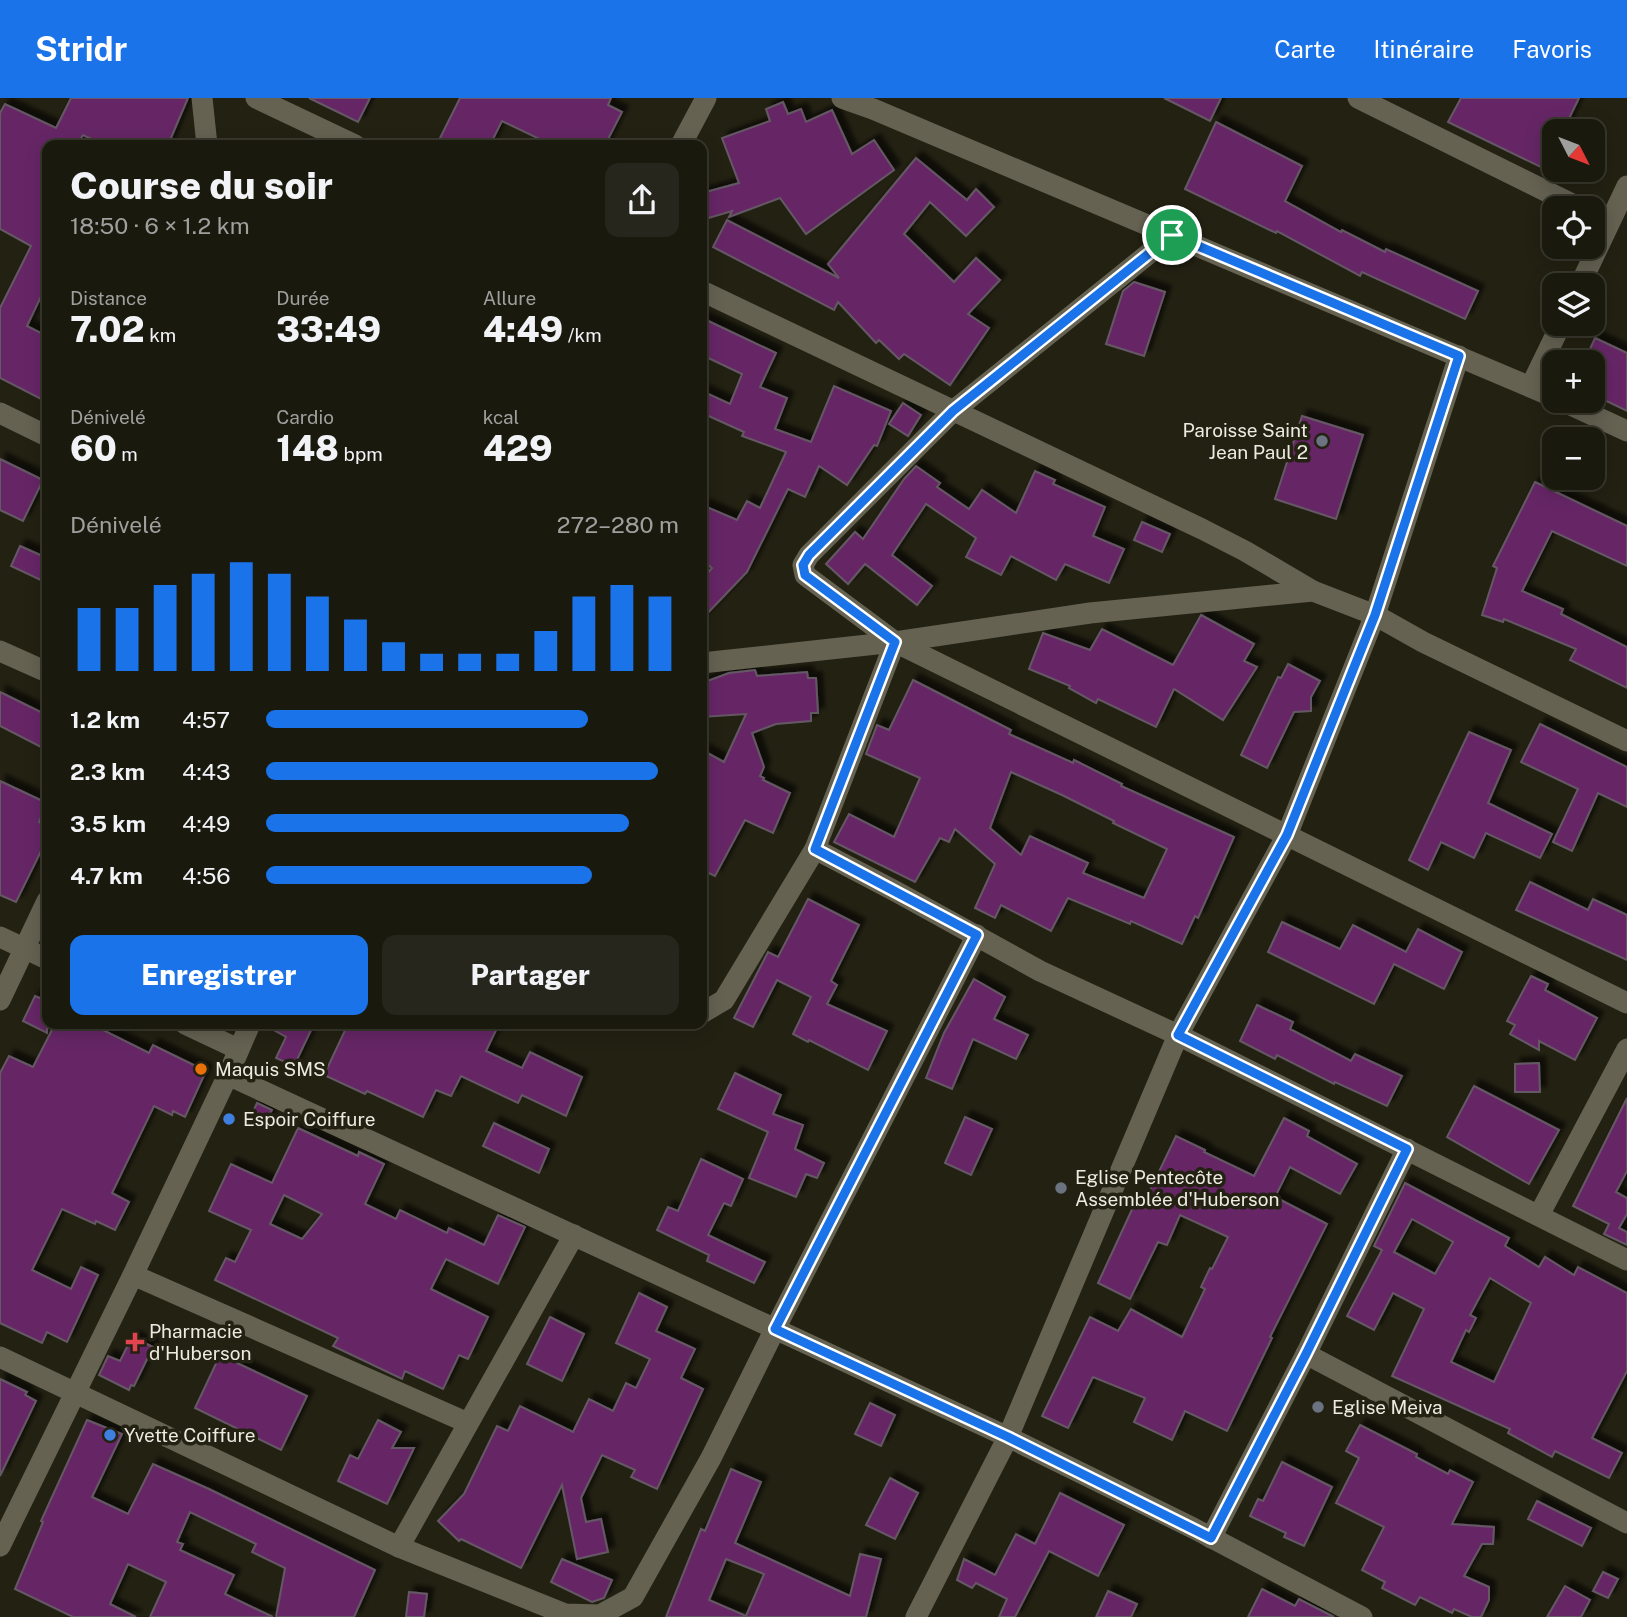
<!DOCTYPE html>
<html lang="fr">
<meta charset="utf-8">
<style>
:root{--surface:#1a190e;--page:#27261c;--text:#f1f3f6;--muted:#9fa09e;--line:#38382e;--accent:#1a73e8}
body{margin:0;font-family:"Public Sans",sans-serif;background:var(--page);color:var(--text);height:100vh;display:flex;flex-direction:column;font-size:26px;white-space:nowrap}
*{box-sizing:border-box;margin:0}
p{font-size:23px;color:var(--muted)}
.icon{flex:none;width:38px;height:38px;fill:none;stroke:currentColor;stroke-width:2;stroke-linecap:round;stroke-linejoin:round}
.map{position:relative;flex:1;overflow:hidden}
.details{position:absolute;left:42px;top:42px;width:665px;height:889px;display:flex;flex-direction:column;background:var(--surface);border-radius:14px;box-shadow:0 4px 18px #0003,0 0 0 2px var(--line)}
.details>*{flex:none}
.needle{width:46px;rotate:132deg}
.buttons{position:absolute;left:1542px;top:21px;display:grid;gap:14px}
.buttons a{display:grid;place-items:center;width:63px;height:63px;border-radius:14px;background:var(--surface);box-shadow:0 4px 18px #0003,0 0 0 2px var(--line);font-size:35px}
.pin{position:absolute;display:grid;place-items:center;width:60px;height:60px;color:#fff;margin:-30px;border:4px solid #fff;border-radius:50%;box-shadow:0 2px 7px #0007}
.round{display:grid;place-items:center;flex:none;width:74px;height:74px;border-radius:14px;background:var(--page)}
.summary{display:flex;align-items:center;justify-content:space-between;height:119px;padding:0 28px}
h1{font-size:38px;font-weight:800;line-height:52px}
.figures{display:grid;grid-template-columns:repeat(3,1fr);gap:10px;height:119px;padding:7px 28px}
.figures div{display:grid;align-content:center}
.figures b{font-size:35px;font-weight:800}
.figures small{font-size:19px;font-weight:400}
.figures p{font-size:19px}
.chart{height:196px;padding:14px 28px}
.chart p{display:flex;justify-content:space-between}
.chart svg{width:100%;height:126px;margin-top:7px;stroke:var(--accent);stroke-width:6}
.button{display:flex;gap:14px;margin-top:auto;padding:14px 28px}
.button a{flex:1;height:80px;border-radius:14px;background:var(--accent);color:#fff;font-size:28px;font-weight:800;line-height:80px;text-align:center}
.button a+a{background:var(--page);color:var(--text)}
ul{padding:0 28px;list-style:none;font-size:23px}
li{display:grid;grid-template-columns:112px 84px 1fr;align-items:center;height:52px}
li i{height:18px;border-radius:9px;background:var(--accent)}
header{display:flex;align-items:center;gap:42px;box-sizing:border-box;height:98px;padding:0 35px;background:var(--accent);color:#fff}
header strong{font-size:33px}
nav{display:flex;gap:38px;margin-inline-start:auto;font-size:24px}
.map>svg:first-child{display:block}
</style>
<header>
<strong>Stridr</strong>
<nav><a>Carte</a><a>Itinéraire</a><a>Favoris</a></nav>
</header>
<div class="map">
<svg width="1627" height="1519" viewBox="0 0 1627 1519">
<defs>
<filter id="shadow"><feDropShadow dx="6" dy="-6" stdDeviation="2" flood-color="#0009"/></filter>
</defs>
<rect width="100%" height="100%" fill="#232112"/>
<!-- building -->
<g fill="#662766" stroke="#655865" stroke-width="2" fill-rule="evenodd" filter="url(#shadow)">
<polygon points="71,0 188,0 168,47 104,47 83,37 80,42 92,47 47,47 47,186 27,228 47,238 47,289 41,301 0,280 0,210 31,148 0,131 0,15 5,6 56,30"/>
<polygon points="309,0 370,0 358,24"/>
<polygon points="460,0 611,0 608,7 622,14 605,47 552,47 502,23 490,47 455,47 440,40"/>
<polygon points="1164,0 1221,0 1210,23"/>
<polygon points="1461,0 1579,0 1563,33 1554,33 1554,51 1545,71 1448,24"/>
<polygon points="783,4 788,16 801,11 806,24 832,12 852,56 874,42 894,72 806,136 780,100 729,119 732,113 702,122 702,95 739,85 722,40 770,23 766,11"/>
<polygon points="1216,24 1302,68 1285,103 1341,134 1342,132 1385,154 1386,151 1478,193 1465,221 1362,174 1360,178 1277,133 1276,135 1185,91"/>
<polygon points="916,60 967,102 976,91 994,109 966,138 930,104 904,136 954,184 976,160 1000,182 968,216 989,230 950,287 904,256 899,261 879,242 876,245 838,204 834,212 713,149 727,122 839,180 828,166"/>
<polygon points="1134,184 1165,194 1144,258 1106,246 1123,193"/>
<polygon points="702,220 776,255 760,289 787,300 775,331 811,344 834,288 891,313 877,348 874,347 847,387 819,368 805,399 788,391 747,474 702,521 702,481 712,470 702,462 702,407 737,422 747,403 760,410 786,354 742,338 744,334 702,315 702,293 730,306 742,276 702,257"/>
<polygon points="1595,240 1627,255 1627,313 1592,296 1592,264 1584,264"/>
<polygon points="903,305 921,317 908,338 889,326"/>
<polygon points="1302,318 1363,337 1336,421 1275,401"/>
<polygon points="0,361 43,382 23,423 0,412"/>
<polygon points="916,368 940,385 937,389 969,411 982,392 1016,415 1035,373 1055,382 1053,386 1105,409 1093,438 1124,451 1109,485 1065,466 1056,482 1011,458 1001,477 966,459 976,440 926,406 892,457 932,488 917,507 865,466 848,486 826,466 855,434 863,441 904,381"/>
<polygon points="1535,384 1627,428 1627,468 1552,433 1522,493 1563,511 1561,516 1627,549 1627,590 1570,562 1576,551 1504,521 1503,524 1482,517 1497,470 1493,468"/>
<polygon points="1142,424 1170,436 1162,454 1134,442"/>
<polygon points="20,448 47,460 47,485 11,468"/>
<polygon points="1201,517 1254,546 1244,563 1257,569 1223,622 1174,591 1156,629 1098,601 1096,605 1069,590 1070,588 1029,571 1043,535 1090,552 1102,531 1173,567"/>
<polygon points="1288,566 1320,583 1311,599 1311,613 1294,614 1267,670 1241,657 1278,579 1281,580"/>
<polygon points="755,572 757,578 807,574 808,580 816,580 818,615 811,615 811,623 776,626 752,635 764,669 760,678 764,680 763,682 790,695 773,735 745,722 715,778 702,772 702,652 724,664 746,616 702,619 702,585 729,575"/>
<path d="M913,582L1011,632L1009,636L1073,665L1074,662L1122,686L1121,688L1234,739L1198,820L1195,818L1182,846L1131,823L1130,826L1068,800L1051,833L1001,807L995,820L975,810L995,766L955,731L949,744L940,740L915,784L834,744L849,716L894,739L920,680L866,656L877,627L889,632ZM1011,674L1062,697L1114,723L1113,725L1167,751L1144,800L1083,775L1088,765L1030,738L1021,757L990,730Z"/>
<polygon points="0,594 47,617 47,652 0,628"/>
<polygon points="1540,626 1627,669 1627,709 1598,695 1572,753 1553,744 1578,691 1521,664"/>
<polygon points="1469,634 1511,652 1488,705 1552,736 1540,760 1486,735 1474,760 1441,744 1428,772 1409,762"/>
<polygon points="0,683 47,705 39,724 47,728 47,741 16,804 0,797"/>
<polygon points="1530,784 1588,812 1593,801 1627,817 1627,862 1516,812"/>
<polygon points="808,801 859,827 831,883 837,887 827,906 887,933 868,972 809,942 808,944 793,936 811,899 777,882 753,929 734,920 768,854 778,859"/>
<polygon points="1282,824 1340,851 1353,827 1406,854 1418,831 1462,854 1444,891 1394,866 1374,906 1268,854"/>
<polygon points="1531,878 1548,886 1545,892 1597,920 1575,962 1539,943 1539,952 1510,936 1515,927 1507,923"/>
<polygon points="974,881 1005,899 994,921 1028,937 1016,961 973,941 952,991 926,980 944,935"/>
<polygon points="35,898 47,903 47,935 23,923"/>
<polygon points="1257,907 1293,924 1290,931 1351,963 1355,956 1402,978 1387,1008 1335,984 1334,986 1277,957 1275,961 1240,943"/>
<polygon points="55,926 91,926 149,955 153,947 206,973 185,1019 173,1013 172,1017 154,1008 112,1095 129,1104 115,1132 96,1123 95,1126 62,1111 32,1172 71,1191 81,1169 98,1177 67,1244 47,1234 42,1245 0,1225 0,975 9,958 33,969"/>
<polygon points="263,926 314,926 294,968 276,960 286,939"/>
<polygon points="348,926 499,926 486,953 522,970 530,954 582,979 566,1018 522,997 518,1005 461,978 451,998 436,992 423,1019 367,993 365,996 324,977"/>
<polygon points="1539,965 1540,994 1515,994 1515,966"/>
<polygon points="735,975 781,997 773,1016 803,1027 795,1051 824,1065 817,1080 806,1076 796,1099 749,1080 768,1034 718,1011"/>
<polygon points="1474,988 1559,1032 1529,1086 1447,1039"/>
<polygon points="1627,1000 1627,1073 1616,1094 1627,1100 1627,1116 1619,1130 1627,1134 1627,1147 1604,1136 1609,1126 1573,1108"/>
<polygon points="257,1005 272,1012 265,1025 251,1018"/>
<polygon points="965,1019 992,1031 971,1077 945,1065"/>
<polygon points="1284,1020 1309,1033 1307,1038 1357,1066 1340,1096 1290,1069 1275,1099 1327,1126 1270,1239 1272,1240 1227,1333 1185,1313 1172,1342 1134,1324 1145,1300 1093,1279 1068,1330 1042,1318 1090,1219 1118,1233 1131,1211 1182,1239 1205,1191 1201,1189 1210,1170 1212,1171 1228,1139 1180,1117 1167,1147 1158,1144 1130,1201 1098,1185 1135,1105 1142,1109 1176,1038 1205,1052 1204,1054 1254,1078"/>
<polygon points="494,1025 549,1051 539,1075 483,1048"/>
<path d="M298,1030L358,1058L359,1054L384,1066L365,1106L396,1121L400,1112L447,1135L449,1130L484,1147L498,1117L525,1129L498,1186L446,1161L431,1191L488,1219L468,1261L459,1257L443,1291L405,1273L402,1281L333,1248L338,1240L215,1182L226,1160L235,1164L251,1132L209,1113L231,1066L272,1085ZM284,1097L322,1116L302,1141L270,1126Z"/>
<polygon points="701,1061 743,1081 731,1108 724,1105 708,1137 765,1164 754,1185 707,1163 709,1157 657,1132 668,1109 678,1113"/>
<path d="M1405,1085L1509,1140L1505,1148L1539,1169L1545,1159L1574,1177L1578,1169L1627,1195V1273L1592,1340L1622,1355L1609,1380L1555,1353L1552,1359L1508,1335L1510,1331L1392,1278L1424,1211L1393,1195L1374,1232L1347,1218L1382,1152L1374,1148ZM1412,1121L1453,1144L1435,1176L1394,1154ZM1490,1180L1531,1205L1494,1284L1451,1264L1466,1232L1469,1234L1476,1220L1470,1217Z"/>
<polygon points="639,1195 667,1209 656,1233 695,1251 681,1280 703,1291 657,1391 631,1379 635,1372 602,1357 581,1400 586,1424 601,1421 608,1454 577,1461 562,1387 521,1470 461,1441 459,1443 438,1423 464,1396 497,1328 508,1333 520,1308 573,1334 589,1301 613,1313 626,1285 636,1290 650,1261 616,1245"/>
<polygon points="550,1219 584,1236 562,1283 527,1266"/>
<polygon points="132,1239 153,1249 134,1288 131,1287 129,1292 99,1277 108,1258 120,1263"/>
<polygon points="220,1257 307,1298 281,1352 195,1310"/>
<polygon points="0,1281 27,1294 25,1297 36,1303 0,1378"/>
<polygon points="870,1305 895,1317 881,1348 855,1336"/>
<polygon points="87,1322 122,1336 92,1399 128,1416 153,1366 209,1391 375,1472 354,1519 276,1519 285,1470 252,1454 256,1446 190,1414 177,1444 183,1446 180,1452 234,1477 225,1496 273,1519 150,1519 166,1484 128,1466 110,1506 136,1519 73,1519 15,1491 43,1424 41,1423"/>
<polygon points="378,1322 401,1334 392,1350 414,1350 387,1406 338,1383 350,1357 358,1361"/>
<polygon points="1360,1327 1417,1356 1416,1359 1448,1376 1450,1372 1473,1384 1452,1426 1494,1429 1493,1446 1482,1446 1464,1478 1489,1489 1489,1502 1481,1519 1472,1519 1454,1511 1452,1515 1420,1499 1415,1507 1382,1490 1385,1484 1362,1472 1384,1429 1336,1405 1359,1360 1346,1353"/>
<polygon points="1282,1364 1332,1389 1304,1448 1284,1439 1286,1435 1250,1418 1258,1401 1263,1403"/>
<path d="M731,1371L761,1384L735,1445L850,1498L860,1456L881,1461L866,1519H666L701,1431L705,1433ZM726,1461L764,1476L746,1518L709,1502Z"/>
<polygon points="890,1380 918,1395 895,1441 866,1427"/>
<polygon points="1060,1395 1124,1427 1098,1478 1049,1453 1015,1519 999,1519 1007,1501 976,1485 972,1490 957,1482 964,1461 995,1477 1016,1436 1035,1446"/>
<polygon points="1537,1403 1591,1430 1582,1448 1528,1421"/>
<polygon points="562,1461 612,1482 604,1500 592,1504 551,1484"/>
<polygon points="1603,1474 1618,1481 1608,1500 1593,1493"/>
<polygon points="1565,1488 1590,1502 1581,1519 1547,1519"/>
<polygon points="1262,1491 1295,1508 1299,1501 1334,1519 1248,1519"/>
<polygon points="1108,1493 1137,1506 1131,1519 1096,1519"/>
<polygon points="409,1494 427,1496 424,1519 406,1519"/>
</g>
<g fill="none" stroke-linecap="round" stroke-linejoin="round">
<!-- minor -->
<g stroke="#656252" stroke-width="21">
<polyline points="202,0 207,47"/>
<polyline points="256,0 355,47"/>
<polyline points="842,0 873,11 1554,299"/>
<polyline points="1358,0 1580,110"/>
<polyline points="681,47 706,0"/>
<polyline points="1172,137 953,313 809,457 803,467 805,477 895,544 1627,905"/>
<polyline points="1580,187 1627,88"/>
<polyline points="702,193 1202,431 1245,453 1313,493"/>
<polyline points="1531,288 1561,226"/>
<polyline points="1562,303 1627,333"/>
<polyline points="0,315 47,338"/>
<polyline points="0,553 47,574"/>
<polyline points="702,565 895,544 1090,515 1313,493 1375,517 1423,544 1627,643"/>
<polyline points="815,751 895,793 1040,873 1178,937 1627,1162"/>
<polyline points="0,839 47,861"/>
<polyline points="0,902 47,803"/>
<polyline points="702,915 724,902 815,751 895,544"/>
<polyline points="185,926 238,951"/>
<polyline points="228,977 1008,1339 1193,1430 1362,1519"/>
<polyline points="1539,1117 1627,951"/>
<polyline points="133,1177 468,1325"/>
<polyline points="1306,1256 1627,1425"/>
<polyline points="0,1259 399,1449 565,1516 600,1517 633,1499 711,1360 775,1231 977,837"/>
<polyline points="1211,1440 1306,1256 1407,1051"/>
<polyline points="0,1448 133,1177 228,977 250,926"/>
<polyline points="399,1449 574,1137"/>
<polyline points="916,1519 1008,1339 1178,937 1287,737 1375,517 1459,258"/>
</g>
</g>
<g fill="none" stroke-linecap="round" stroke-linejoin="round">
<defs>
<polygon id="route" points="1172,137 1459,258 1375,517 1287,737 1178,937 1407,1051 1306,1256 1211,1440 1008,1339 775,1231 977,837 815,751 895,544 805,477 803,467 809,457 953,313"/>
</defs>
<!-- route casing -->
<use href="#route" stroke="#fff" stroke-width="14"/>
<!-- route -->
<use href="#route" stroke="#1a73e8" stroke-width="9"/>
</g>
<!-- markers -->
<g fill="#6b7280" stroke="#232112" stroke-width="2.5">
<circle cx="1322" cy="343" r="7"/>
<circle cx="1061" cy="1090" r="7"/>
<circle cx="1318" cy="1309" r="7"/>
</g>
<circle fill="#e8710a" stroke="#232112" stroke-width="2.5" cx="201" cy="971" r="7"/>
<g fill="#3f7fe0" stroke="#232112" stroke-width="2.5">
<circle cx="229" cy="1021" r="7"/>
<circle cx="110" cy="1337" r="7"/>
</g>
<path fill="#e0444e" stroke="#232112" stroke-width="2.5" d="M131.5 1233.5h7v7h7v7h-7v7h-7v-7h-7v-7h7z"/>
<g text-anchor="middle" stroke-width="7" stroke-linejoin="round" paint-order="stroke">
<!-- poi labels -->
<g font-size="19" fill="#edebe1" stroke="#232112" text-anchor="start">
<text x="1308" y="339" text-anchor="end">Paroisse Saint<tspan x="1308" dy="22">Jean Paul 2</tspan></text>
<text x="215" y="978">Maquis SMS</text>
<text x="243" y="1028">Espoir Coiffure</text>
<text x="1075" y="1086">Eglise Pentecôte<tspan x="1075" dy="22">Assemblée d'Huberson</tspan></text>
<text x="149" y="1240">Pharmacie<tspan x="149" dy="22">d'Huberson</tspan></text>
<text x="1332" y="1316">Eglise Meiva</text>
<text x="124" y="1344">Yvette Coiffure</text>
</g>
</g>
</svg>
<div class="buttons">
<a><svg class="needle" viewBox="-14 -14 28 28"><path d="M0-13l5 13h-10z" fill="#e53935"/><path d="M0 13l5-13h-10z" fill="#9fa09e"/></svg></a>
<a><svg class="icon" aria-label="locate" viewBox="0 0 24 24"><circle cx="12" cy="12" r="6"/><path d="M12 2v4M12 18v4M2 12h4M18 12h4"/></svg></a>
<a><svg class="icon" aria-label="layers" viewBox="0 0 24 24"><path d="M12 4l9 5-9 5-9-5zM3 14l9 5 9-5"/></svg></a>
<a>+</a>
<a>−</a>
</div>
<div class="pin" style="left:1172px;top:137px;background:#1e9e55"><svg class="icon" aria-label="arrive" viewBox="0 0 24 24"><path d="M6 21V4h12l-3 4 3 4H6"/></svg></div>
<section class="details">
<div class="summary"><div><h1>Course du soir</h1><p>18:50 · 6 × 1.2 km</p></div><a class="round"><svg class="icon" aria-label="share" viewBox="0 0 24 24"><path d="M12 15V3M7 8l5-5 5 5M5 13v7h14v-7"/></svg></a></div>
<div class="figures">
<div><p>Distance</p><b>7.02<small> km</small></b></div>
<div><p>Durée</p><b>33:49</b></div>
<div><p>Allure</p><b>4:49<small> /km</small></b></div>
</div>
<div class="figures">
<div><p>Dénivelé</p><b>60<small> m</small></b></div>
<div><p>Cardio</p><b>148<small> bpm</small></b></div>
<div><p>kcal</p><b>429</b></div>
</div>
<div class="chart"><p><span>Dénivelé</span>272–280 m</p>
<svg viewBox="0 0 160 44" preserveAspectRatio="none"><path d="M5 44V22M15 44V22M25 44V14M35 44V10M45 44V6M55 44V10M65 44V18M75 44V26M85 44V34M95 44V38M105 44V38M115 44V38M125 44V30M135 44V18M145 44V14M155 44V18"/></svg>
</div>
<ul>
<li><b>1.2 km</b>4:57<i style="width:78%"></i></li>
<li><b>2.3 km</b>4:43<i style="width:95%"></i></li>
<li><b>3.5 km</b>4:49<i style="width:88%"></i></li>
<li><b>4.7 km</b>4:56<i style="width:79%"></i></li>
</ul>
<div class="button"><a>Enregistrer</a><a>Partager</a></div>
</section>
</div>
